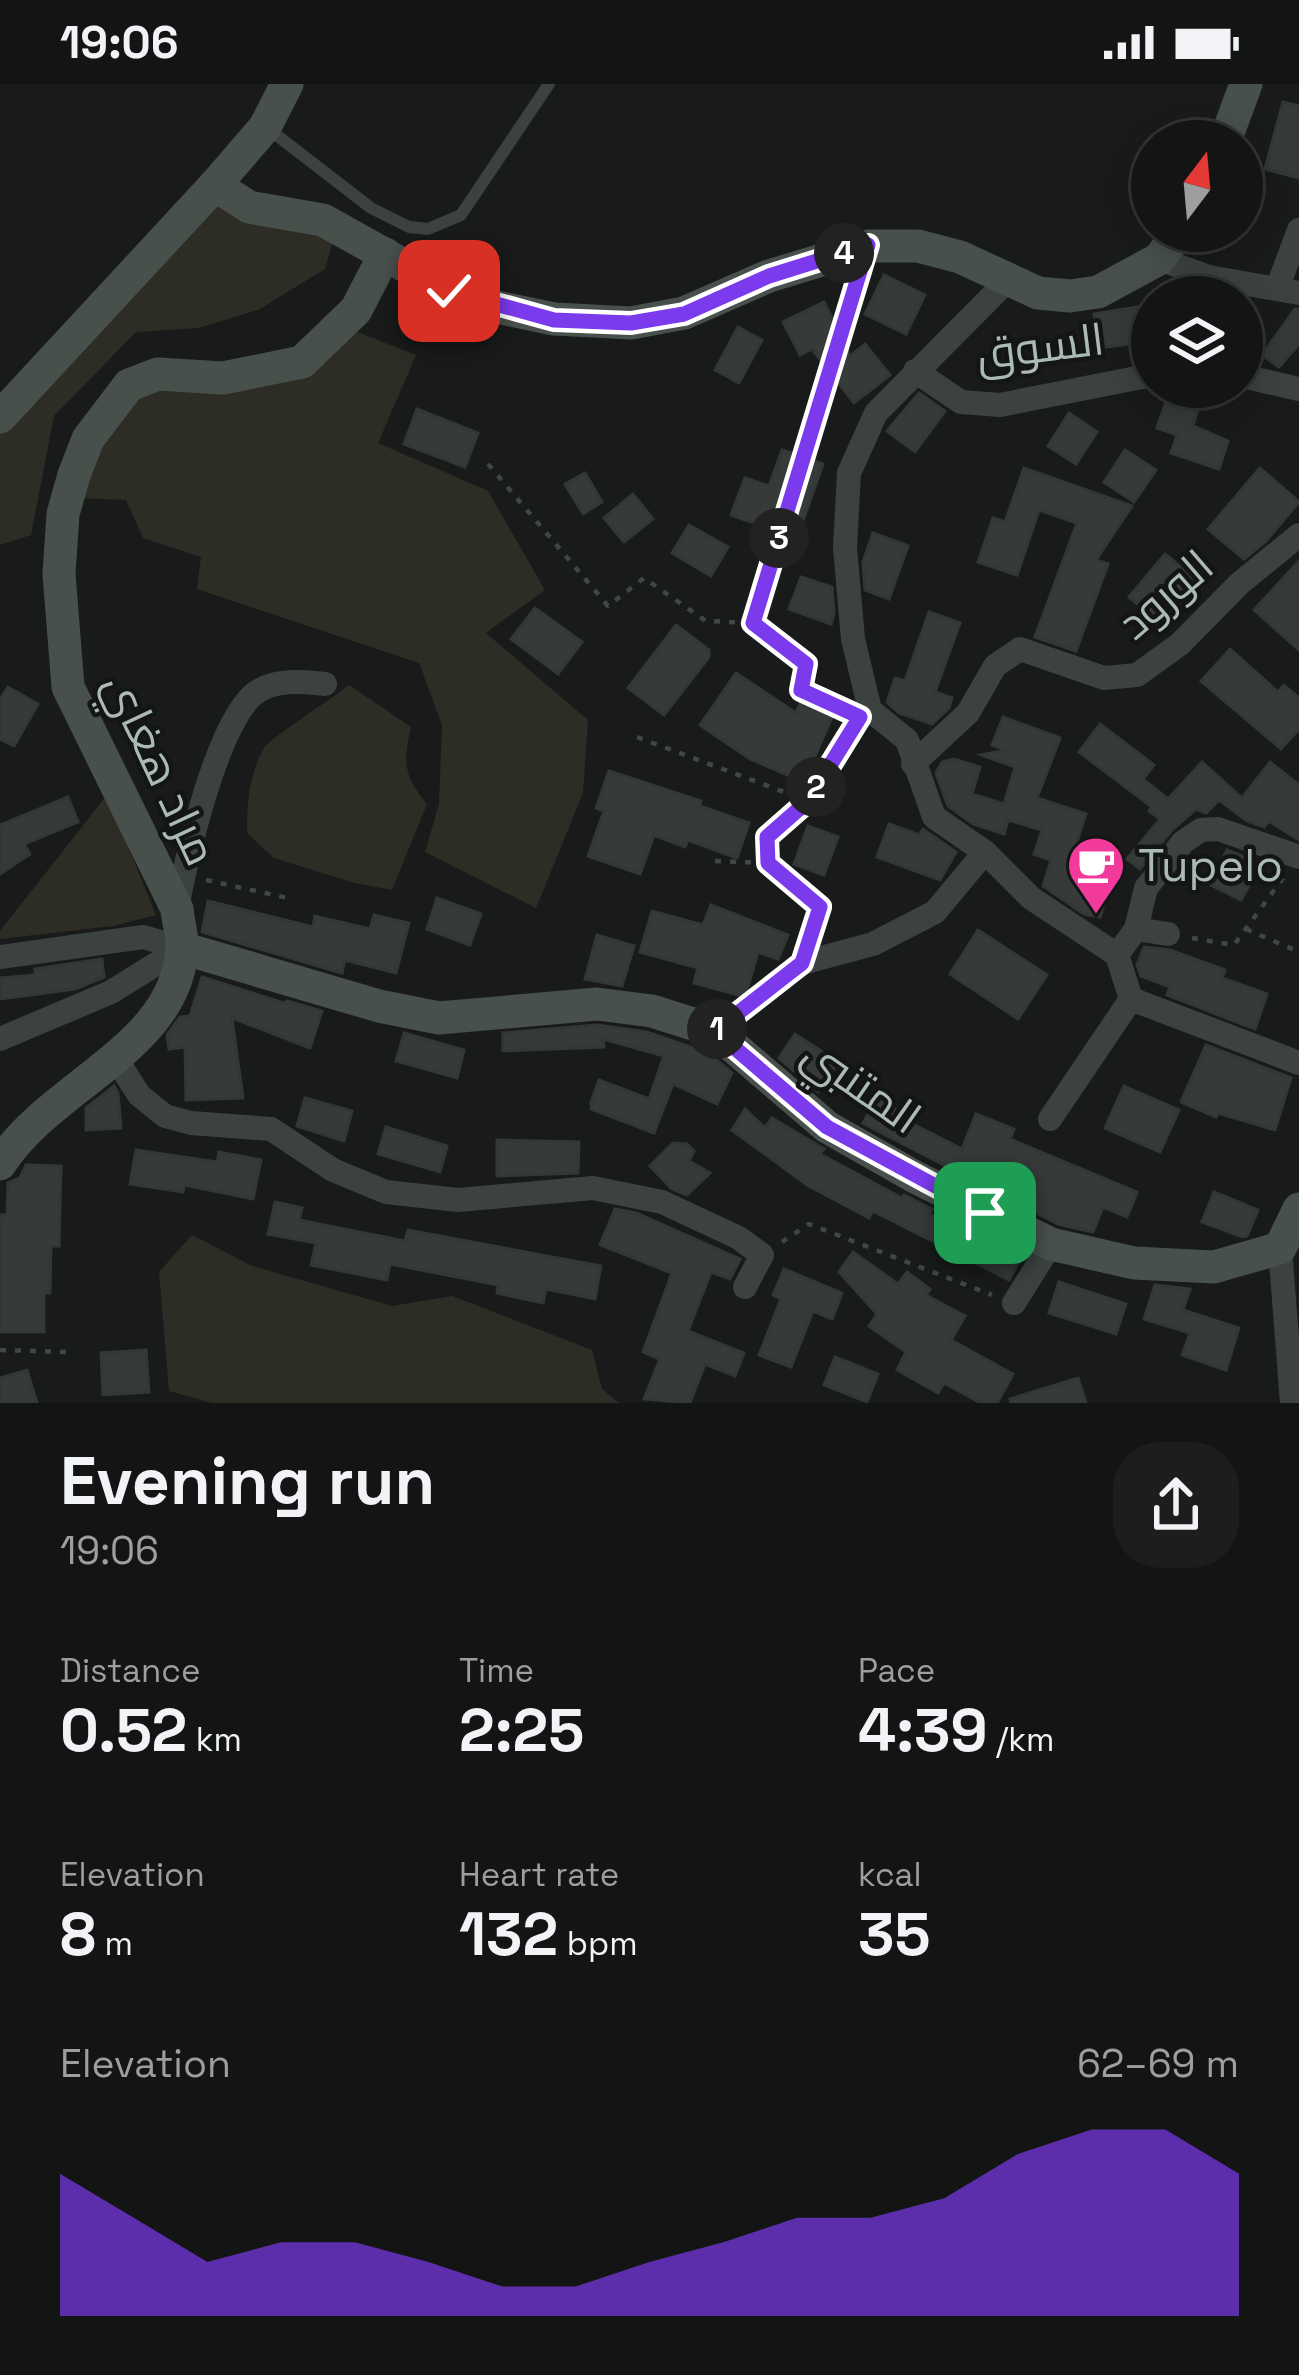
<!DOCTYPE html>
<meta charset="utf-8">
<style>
:root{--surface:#131414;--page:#1c1d1d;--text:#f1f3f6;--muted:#9d9ea0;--line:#323334;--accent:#7c3aed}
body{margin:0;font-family:"Space Grotesk",Cairo,sans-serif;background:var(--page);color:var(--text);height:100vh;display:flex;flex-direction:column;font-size:45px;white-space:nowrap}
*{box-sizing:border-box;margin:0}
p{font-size:39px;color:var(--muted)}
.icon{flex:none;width:66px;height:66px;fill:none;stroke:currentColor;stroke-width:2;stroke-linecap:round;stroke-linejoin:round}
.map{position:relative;height:1319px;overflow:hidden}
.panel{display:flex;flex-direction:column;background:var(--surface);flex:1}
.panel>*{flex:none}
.needle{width:78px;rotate:16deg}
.tools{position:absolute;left:1131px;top:36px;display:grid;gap:24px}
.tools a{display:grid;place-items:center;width:132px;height:132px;border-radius:50%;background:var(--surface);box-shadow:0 6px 30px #0003,0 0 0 3px var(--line);font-size:60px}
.pin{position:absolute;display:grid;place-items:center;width:102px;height:102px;color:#fff;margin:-51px;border-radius:24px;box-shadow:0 6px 18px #0006}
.km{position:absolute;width:60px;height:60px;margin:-30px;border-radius:50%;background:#222;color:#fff;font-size:33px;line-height:60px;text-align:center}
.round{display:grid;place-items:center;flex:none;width:126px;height:126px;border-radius:48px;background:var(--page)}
.headline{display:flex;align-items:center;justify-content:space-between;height:204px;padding:0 60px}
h1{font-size:66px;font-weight:700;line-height:90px}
.stats{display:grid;grid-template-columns:repeat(3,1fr);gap:18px;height:204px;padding:12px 60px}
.stats div{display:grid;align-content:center}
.stats b{font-size:60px;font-weight:700}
.stats small{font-size:33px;font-weight:400}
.stats p{font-size:33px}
.chart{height:336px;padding:24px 60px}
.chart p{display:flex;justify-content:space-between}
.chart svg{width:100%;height:216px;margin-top:12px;fill:var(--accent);opacity:.7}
.status{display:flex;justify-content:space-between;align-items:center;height:84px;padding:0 60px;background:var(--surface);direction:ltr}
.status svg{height:33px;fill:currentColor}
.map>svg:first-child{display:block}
</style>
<div class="status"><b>19:06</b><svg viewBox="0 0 49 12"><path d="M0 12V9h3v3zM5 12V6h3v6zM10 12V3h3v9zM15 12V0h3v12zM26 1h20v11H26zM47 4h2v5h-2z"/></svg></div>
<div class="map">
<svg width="1299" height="1319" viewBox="0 0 1299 1319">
<rect width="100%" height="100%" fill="#191b1b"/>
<!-- green -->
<g fill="#2e2d25">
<polygon points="209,118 336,146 325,185 258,226 198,244 136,248 54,332 31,451 0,461 0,349"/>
<polygon points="342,242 416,271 378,359 488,407 545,506 486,549 588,636 583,709 536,824 425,768 439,720 442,641 419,579 197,505 201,473 143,454 126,416 80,414 124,311 243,290"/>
<path d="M349,601L411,643C403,678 403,691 427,720L392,806L355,799L274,774L247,749C247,720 249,690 264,664C268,656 336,612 349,601Z"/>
<polygon points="107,711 156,831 113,842 0,855 0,847"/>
<polygon points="192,1151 252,1182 392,1222 452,1212 592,1266 602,1305 619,1319 212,1319 169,1307 159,1188"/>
</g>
<!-- building -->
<g fill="#363a39" stroke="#333736" stroke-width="3">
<polygon points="1283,18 1299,22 1299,94 1265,85"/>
<polygon points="884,191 925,211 906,250 865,230"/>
<polygon points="824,218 850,272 865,260 890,291 854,319 812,265 800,271 783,238"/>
<polygon points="1150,221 1152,257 1099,264 1094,230"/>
<polygon points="1295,225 1299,225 1299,260 1279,283 1262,271"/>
<polygon points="738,243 762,256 739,299 715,286"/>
<polygon points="1170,306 1201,316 1193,342 1228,357 1219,385 1171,369 1177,351 1157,344"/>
<polygon points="919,309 945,327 915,368 887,347"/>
<polygon points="417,325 478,349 465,383 404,360"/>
<polygon points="1069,329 1097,348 1076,380 1048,362"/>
<polygon points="782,366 823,380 797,454 731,431 745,394 769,402"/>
<polygon points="1125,366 1156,386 1134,418 1104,398"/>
<polygon points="1024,384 1132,422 1096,476 1108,480 1076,567 1035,553 1077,439 1039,426 1017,491 978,478 993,434 1005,438"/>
<polygon points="1260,384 1299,418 1265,458 1244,475 1208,445"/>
<polygon points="585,389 602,418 583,430 565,400"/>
<polygon points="633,410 653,435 624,458 604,434"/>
<polygon points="689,441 728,463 711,492 672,469"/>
<polygon points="873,449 908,462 889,515 865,506 863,478"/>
<polygon points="1165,470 1203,502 1167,545 1129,513"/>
<polygon points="1299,477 1299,566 1254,526"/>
<polygon points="801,493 832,503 834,529 831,540 789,525"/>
<polygon points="535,524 582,558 558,590 511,555"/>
<polygon points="929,528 960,539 935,608 952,614 949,624 932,640 899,629 887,618 895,594 905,597"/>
<polygon points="676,541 709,566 709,573 664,631 628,604"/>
<polygon points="1230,565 1278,608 1284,601 1299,614 1299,645 1281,665 1201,597"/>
<polygon points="736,589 796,629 800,619 832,633 804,698 750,675 700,641"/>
<polygon points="8,603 38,620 14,662 0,655 0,616"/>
<polygon points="1003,633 1060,654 1037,714 1086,730 1067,788 1110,802 1100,833 1084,830 1043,802 1051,776 1034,770 1042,746 1008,736 1004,750 973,740 948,722 936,689 942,678 954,675 980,683 972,710 1004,720 1015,683 981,671 1006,666 992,661"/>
<polygon points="1100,640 1154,681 1143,695 1168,715 1202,678 1242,714 1270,678 1299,701 1299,756 1269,737 1264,743 1247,737 1219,716 1206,729 1196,725 1173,745 1140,785 1127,775 1160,735 1149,727 1152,723 1079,668"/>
<polygon points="609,687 701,717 700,722 749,739 737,774 688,756 685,763 654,751 640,790 588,772 604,727 596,724"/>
<polygon points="68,713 78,738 24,760 30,770 0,790 0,741"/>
<polygon points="889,740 919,751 923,745 956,768 940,796 877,773"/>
<polygon points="808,742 838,753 824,791 794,780"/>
<polygon points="1227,766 1261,780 1241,816 1209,800"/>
<polygon points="437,814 481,830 470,861 427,845"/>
<polygon points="208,817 313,843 315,832 370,845 374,831 409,839 396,889 345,876 342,889 202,848"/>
<polygon points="711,821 788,851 778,875 758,868 745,913 694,899 698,884 640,868 652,827 703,841"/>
<polygon points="978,846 1047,891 1018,935 950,890"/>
<polygon points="597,851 634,862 622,902 585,895"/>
<polygon points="1144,863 1170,866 1225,886 1222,894 1267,910 1255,945 1167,911 1170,903 1141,892 1137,881"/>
<polygon points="102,875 104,893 75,905 0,915 0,894 35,891 35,885"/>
<polygon points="202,893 284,919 287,917 322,927 310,964 232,934 243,1014 186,1016 185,963 169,965 167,951 180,933 190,932"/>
<polygon points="597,941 647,948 708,969 732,989 717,1020 673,1000 654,1049 591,1025 591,1018 599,996 649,1015 664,972 603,955 604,963 503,967 503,949"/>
<polygon points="404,949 464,966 457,994 396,977"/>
<polygon points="795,950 838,978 818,1008 779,974"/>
<polygon points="1206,961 1291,994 1275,1046 1218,1029 1216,1033 1181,1018"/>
<polygon points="114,1002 118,1009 121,1044 86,1046 86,1024"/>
<polygon points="1124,1002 1179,1026 1160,1068 1105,1044"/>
<polygon points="305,1014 352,1027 344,1057 297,1042"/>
<polygon points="876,1015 909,1033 907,1037 962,1065 976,1030 1014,1045 1010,1055 1137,1108 1127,1133 1103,1123 1093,1148 1058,1140 863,1039"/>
<polygon points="745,1025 765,1044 772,1034 824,1065 820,1070 902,1114 904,1111 932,1125 929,1130 1021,1173 1009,1196 873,1127 869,1134 807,1101 732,1046"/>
<polygon points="386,1043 447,1062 440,1088 378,1070"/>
<polygon points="497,1056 579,1058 578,1089 497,1092"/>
<polygon points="673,1059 687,1060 694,1067 689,1077 710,1089 687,1111 672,1105 650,1082"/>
<polygon points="136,1066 217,1078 219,1068 261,1076 253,1115 184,1101 183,1108 130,1100"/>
<polygon points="26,1081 61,1082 59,1162 51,1162 50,1209 44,1209 44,1248 0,1248 0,1131 7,1131 8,1099 20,1094"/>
<polygon points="1214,1108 1258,1126 1247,1152 1242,1153 1202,1138"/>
<polygon points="275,1118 302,1124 299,1136 405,1157 408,1146 601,1182 595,1215 546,1205 543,1219 497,1209 498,1201 390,1180 387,1196 311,1181 316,1159 268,1150"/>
<polygon points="615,1125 636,1129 740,1175 730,1195 711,1188 688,1247 744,1269 735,1292 705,1280 690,1319 644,1315 660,1275 643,1268 672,1189 600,1161"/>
<polygon points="853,1168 898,1200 907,1188 930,1205 926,1211 965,1232 951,1256 1013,1290 997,1319 981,1319 944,1299 938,1309 897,1286 906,1268 869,1242 877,1230 839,1188"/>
<polygon points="784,1185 842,1209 832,1235 813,1227 791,1283 759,1271 781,1215 773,1211"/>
<polygon points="1059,1198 1126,1220 1116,1250 1049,1229"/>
<polygon points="1155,1201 1190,1205 1183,1226 1239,1244 1226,1286 1182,1271 1190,1249 1144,1235"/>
<polygon points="146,1266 149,1308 103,1311 101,1269"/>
<polygon points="835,1273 878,1290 867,1318 824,1301"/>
<polygon points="27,1286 37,1319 0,1319 0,1294"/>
<polygon points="1078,1294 1086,1319 1011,1319 1010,1315"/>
</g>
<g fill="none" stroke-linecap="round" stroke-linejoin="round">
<!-- path -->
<g stroke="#404744" stroke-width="4.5" stroke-dasharray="6 9" stroke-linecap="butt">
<polyline points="488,380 608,522 644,494 706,537 753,539 857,195"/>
<polyline points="753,539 806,580 801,606 847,627"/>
<polyline points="637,653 808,717"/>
<polyline points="715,777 768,779"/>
<polyline points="206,796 288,814"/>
<polyline points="1246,845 1299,868"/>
<polyline points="811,851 819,823 768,779 767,753 808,717 854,643"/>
<polyline points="1192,854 1234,861 1283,794"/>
<polyline points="735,931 783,894"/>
<polyline points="782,1158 809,1140 992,1211"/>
<polyline points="0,1266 69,1268"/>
</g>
<!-- lane -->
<polyline stroke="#3c4240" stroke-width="12" points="266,43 371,124 409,143 428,145 461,131 549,0"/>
<!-- street -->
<g stroke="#3c4240" stroke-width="24">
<polyline points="1159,175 1209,193 1299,209"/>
<polyline points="1007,197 876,329 849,389 845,464 853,555 870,626 907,656 934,733 985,768 1031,814 1117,871 1131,915 1299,979"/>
<polyline points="1277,205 1299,146"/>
<polyline points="915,287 961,318 1000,321 1152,291"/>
<polyline points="1242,292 1299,305"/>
<polyline points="913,680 968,629 995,582 1020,565 1104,594 1137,591 1180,560 1239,500 1299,451"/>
<path d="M177,825C185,779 219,627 260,606C280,595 302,598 325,600"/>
<polyline points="1136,845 1168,850"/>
<polyline points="1117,871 1136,845 1146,804 1183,758 1201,746 1218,745 1299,773"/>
<polyline points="0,873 143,853 182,864"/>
<polyline points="802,879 873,860 935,828 985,768"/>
<polyline points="0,955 111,908 182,864"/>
<polyline points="115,973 139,1011 165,1032 191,1039 271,1045 333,1086 386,1108 458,1116 593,1104 662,1118 739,1154 762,1171 745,1203"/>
<polyline points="1050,1035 1131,915"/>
<polyline points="1280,1164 1292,1319"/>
<polyline points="1014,1219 1051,1160"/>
</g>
<!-- secondary -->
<g stroke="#48504c" stroke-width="33">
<polyline points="1225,57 1246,0"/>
<polyline points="215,101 249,123 323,136 450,207 492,222 554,235 631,239 684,229 769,192 868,162 918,162 960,173 1038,209 1070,212 1098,208 1159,175 1180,147"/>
<polyline points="0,333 215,101 265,43 287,0"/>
<polyline points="182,864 379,922 439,934 597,920 652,927 715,947 827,1043 915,1093 1051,1160 1134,1179 1214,1183 1280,1164 1299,1125"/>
<path d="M0,1080C51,1000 179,963 182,862C182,850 178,837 177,825L68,603L59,490L63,430L74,391L88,355L129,301L158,290L223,294L302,278L356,226L385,170"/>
</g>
</g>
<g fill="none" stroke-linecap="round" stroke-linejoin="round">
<defs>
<polyline id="route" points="449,207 554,236 631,239 684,230 769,192 868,161 753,539 806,580 801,606 860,633 808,717 767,753 768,779 820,823 802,879 715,947 827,1043 985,1129"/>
</defs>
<!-- route casing -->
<use href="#route" stroke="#fff" stroke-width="24"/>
<!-- route -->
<use href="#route" stroke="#7c3aed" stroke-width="15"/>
</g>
<!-- icons -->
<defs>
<symbol id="cafe-pin" viewBox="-11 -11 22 30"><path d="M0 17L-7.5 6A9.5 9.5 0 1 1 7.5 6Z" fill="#f23a9d" stroke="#141616"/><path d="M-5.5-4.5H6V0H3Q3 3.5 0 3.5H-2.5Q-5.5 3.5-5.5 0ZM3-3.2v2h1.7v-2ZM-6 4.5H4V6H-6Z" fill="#fff"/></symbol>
</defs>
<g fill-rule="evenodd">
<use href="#cafe-pin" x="1063" y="748" width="66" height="90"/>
</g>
<g text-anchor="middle" stroke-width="9" stroke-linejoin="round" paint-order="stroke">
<!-- street labels -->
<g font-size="45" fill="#abbbb3" stroke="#141616">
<text transform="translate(1040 262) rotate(-7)" y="16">السوق</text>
<text transform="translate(1165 510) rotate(-41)" y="16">الورود</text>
<text transform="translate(161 685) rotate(65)" y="16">مراد هغاي</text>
<text transform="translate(862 1001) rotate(35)" y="16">المتنبي</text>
</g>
<!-- poi labels -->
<g font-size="45" fill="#abbbb3" stroke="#141616" text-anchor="start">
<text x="1138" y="797">Tupelo</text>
</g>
</g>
</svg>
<div class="tools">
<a><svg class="needle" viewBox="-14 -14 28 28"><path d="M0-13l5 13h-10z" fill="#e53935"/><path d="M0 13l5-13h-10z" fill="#9d9ea0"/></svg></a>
<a><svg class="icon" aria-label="layers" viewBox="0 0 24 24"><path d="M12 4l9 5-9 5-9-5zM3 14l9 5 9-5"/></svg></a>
</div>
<div class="pin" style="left:985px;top:1129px;background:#1e9e55"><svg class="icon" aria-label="arrive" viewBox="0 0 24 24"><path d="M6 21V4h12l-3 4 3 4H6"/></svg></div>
<div class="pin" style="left:449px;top:207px;background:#d93025"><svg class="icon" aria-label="check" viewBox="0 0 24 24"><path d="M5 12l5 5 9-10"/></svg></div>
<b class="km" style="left:717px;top:945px">1</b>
<b class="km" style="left:816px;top:703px">2</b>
<b class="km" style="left:779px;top:454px">3</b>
<b class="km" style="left:844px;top:169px">4</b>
</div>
<section class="panel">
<div class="headline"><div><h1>Evening run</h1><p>19:06</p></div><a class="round"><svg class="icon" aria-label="share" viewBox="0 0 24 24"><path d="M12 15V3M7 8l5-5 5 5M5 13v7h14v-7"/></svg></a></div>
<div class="stats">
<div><p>Distance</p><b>0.52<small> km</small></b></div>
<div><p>Time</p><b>2:25</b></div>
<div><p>Pace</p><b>4:39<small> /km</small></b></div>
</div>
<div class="stats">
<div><p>Elevation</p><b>8<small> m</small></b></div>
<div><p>Heart rate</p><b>132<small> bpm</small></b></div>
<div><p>kcal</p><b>35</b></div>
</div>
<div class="chart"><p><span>Elevation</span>62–69 m</p>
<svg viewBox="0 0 160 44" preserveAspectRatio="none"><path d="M0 44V15L10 24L20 33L30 29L40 29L50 33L60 38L70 38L80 33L90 29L100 24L110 24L120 20L130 11L140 6L150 6L160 15V44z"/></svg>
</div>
</section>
